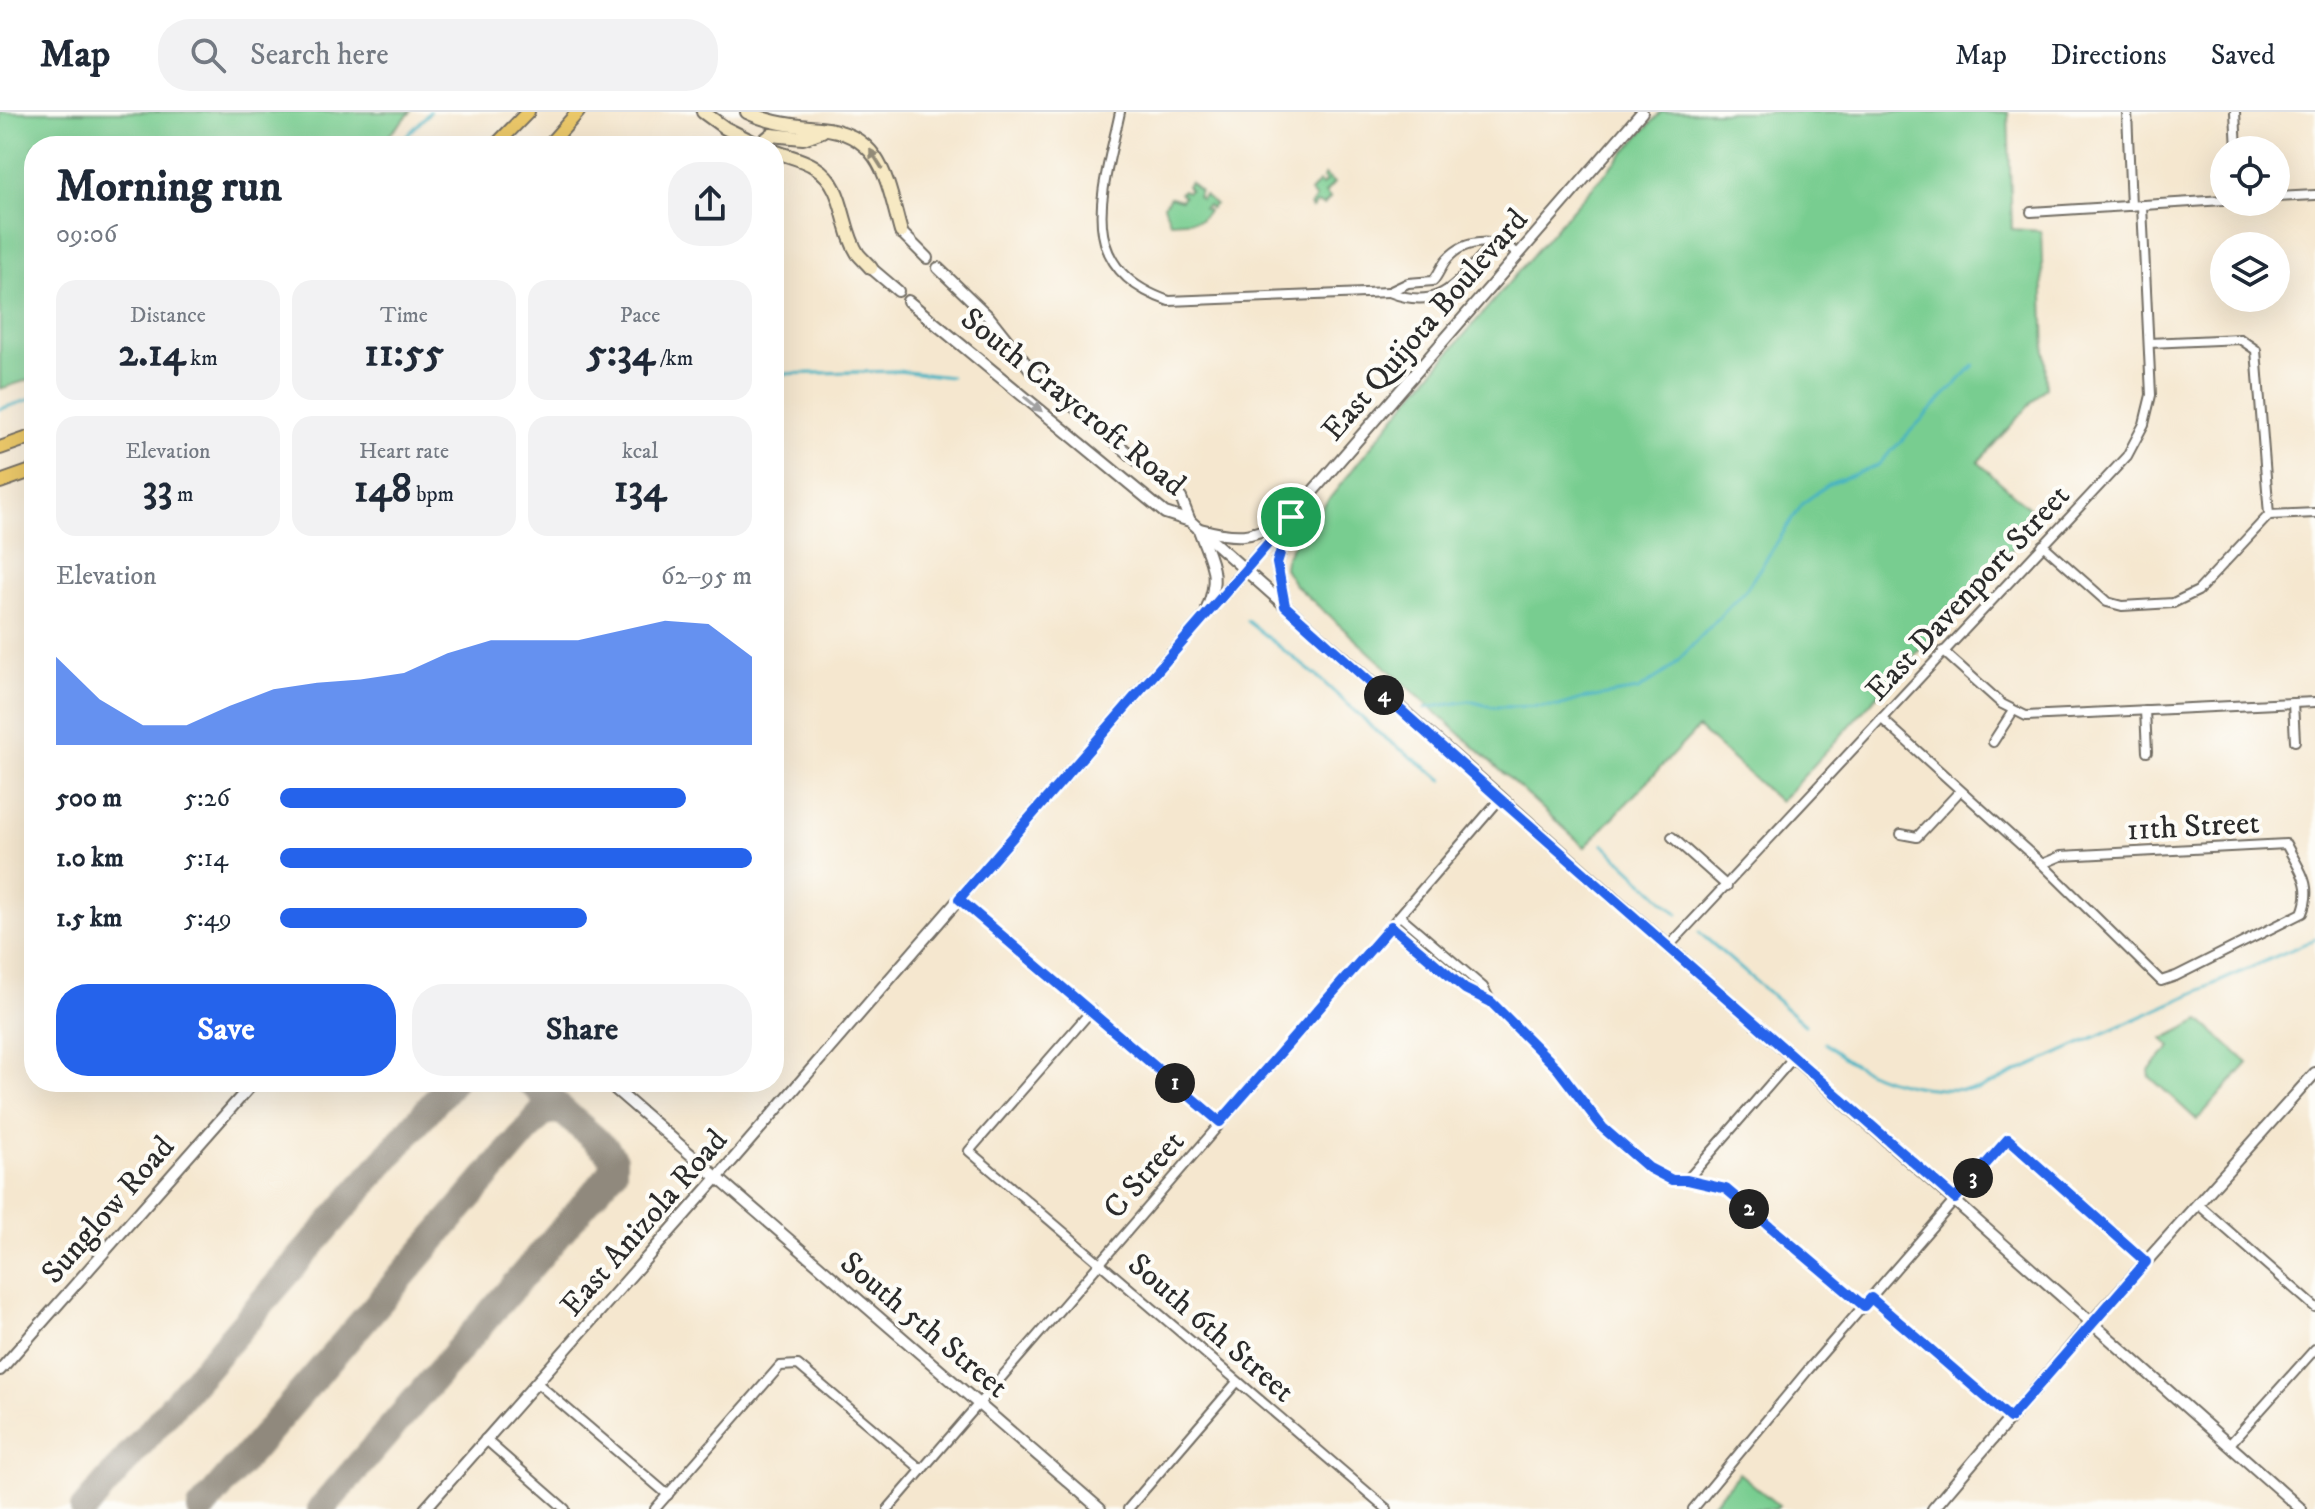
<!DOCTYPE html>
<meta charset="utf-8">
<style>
:root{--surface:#fff;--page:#f2f2f3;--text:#1f2937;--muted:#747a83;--line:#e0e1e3;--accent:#2563eb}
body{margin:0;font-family:"IM FELL DW Pica",serif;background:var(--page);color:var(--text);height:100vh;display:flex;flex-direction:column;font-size:30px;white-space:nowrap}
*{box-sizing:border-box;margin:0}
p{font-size:26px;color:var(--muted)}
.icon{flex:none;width:44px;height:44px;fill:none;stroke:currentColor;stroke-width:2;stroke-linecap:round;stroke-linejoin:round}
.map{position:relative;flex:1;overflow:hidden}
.details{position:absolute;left:24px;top:24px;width:760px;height:956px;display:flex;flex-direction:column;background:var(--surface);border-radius:32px;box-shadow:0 8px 32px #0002}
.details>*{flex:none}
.controls{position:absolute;left:2210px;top:24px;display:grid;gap:16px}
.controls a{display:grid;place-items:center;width:80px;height:80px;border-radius:50%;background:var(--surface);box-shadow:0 8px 32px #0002;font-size:40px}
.pin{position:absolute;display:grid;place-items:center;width:68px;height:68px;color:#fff;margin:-34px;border:4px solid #fff;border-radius:50%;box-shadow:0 2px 8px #0007}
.km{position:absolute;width:40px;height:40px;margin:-20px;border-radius:50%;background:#222;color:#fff;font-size:22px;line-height:40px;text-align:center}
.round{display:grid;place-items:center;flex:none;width:84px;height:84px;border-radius:32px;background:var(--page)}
.summary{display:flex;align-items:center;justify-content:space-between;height:136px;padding:0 32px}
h1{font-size:44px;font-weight:700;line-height:60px}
.figures{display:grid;grid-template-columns:repeat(3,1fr);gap:12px;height:136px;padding:8px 32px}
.figures div{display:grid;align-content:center;border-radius:20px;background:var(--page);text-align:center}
.figures b{font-size:40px;font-weight:700}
.figures small{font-size:22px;font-weight:400}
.figures p{font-size:22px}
.chart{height:224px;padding:16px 32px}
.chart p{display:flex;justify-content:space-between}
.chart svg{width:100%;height:144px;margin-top:8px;fill:var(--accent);opacity:.7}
.button{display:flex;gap:16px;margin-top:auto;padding:16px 32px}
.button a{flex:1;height:92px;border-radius:32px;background:var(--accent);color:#fff;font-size:32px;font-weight:700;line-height:92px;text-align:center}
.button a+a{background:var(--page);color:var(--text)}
ul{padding:0 32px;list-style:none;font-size:26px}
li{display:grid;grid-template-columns:128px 96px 1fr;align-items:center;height:60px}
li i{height:20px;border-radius:10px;background:var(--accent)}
header{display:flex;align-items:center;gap:48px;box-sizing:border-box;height:112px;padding:0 40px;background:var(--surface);border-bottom:2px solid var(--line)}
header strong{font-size:38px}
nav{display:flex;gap:44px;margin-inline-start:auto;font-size:28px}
.search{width:560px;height:72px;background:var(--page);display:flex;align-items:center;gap:20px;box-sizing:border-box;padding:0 28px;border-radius:32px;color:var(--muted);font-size:30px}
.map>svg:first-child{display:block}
</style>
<header>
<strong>Map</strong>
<div class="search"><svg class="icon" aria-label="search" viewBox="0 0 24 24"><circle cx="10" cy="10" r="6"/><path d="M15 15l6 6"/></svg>Search here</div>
<nav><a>Map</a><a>Directions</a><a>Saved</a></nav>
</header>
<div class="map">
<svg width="2315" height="1397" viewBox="0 0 2315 1397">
<rect width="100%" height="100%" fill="#fdfcf7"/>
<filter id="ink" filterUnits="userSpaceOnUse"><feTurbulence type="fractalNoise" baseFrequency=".0125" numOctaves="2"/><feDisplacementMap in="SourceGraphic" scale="16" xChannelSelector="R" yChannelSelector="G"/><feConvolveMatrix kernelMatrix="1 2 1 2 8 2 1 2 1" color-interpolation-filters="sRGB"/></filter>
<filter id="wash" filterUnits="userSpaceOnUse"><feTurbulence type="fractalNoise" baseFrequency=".006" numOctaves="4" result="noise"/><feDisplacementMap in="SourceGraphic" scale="32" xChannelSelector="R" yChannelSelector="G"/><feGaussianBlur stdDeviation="1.8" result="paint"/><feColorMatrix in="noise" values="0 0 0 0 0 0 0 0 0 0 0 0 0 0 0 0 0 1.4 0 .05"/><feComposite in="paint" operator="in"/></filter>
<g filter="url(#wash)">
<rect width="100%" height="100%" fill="#f5e7cf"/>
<!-- green -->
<g fill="#78cd90" stroke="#527c5e" stroke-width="2">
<polygon points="0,0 411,0 379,34 34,34 34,266 0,277"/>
<polygon points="1661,0 2008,0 2012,117 2041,119 2046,275 1978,350 2040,406 1780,690 1698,616 1585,735 1294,472 1284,456 1285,447 1294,431 1405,292 1560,111"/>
<polygon points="1325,63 1334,71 1325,81 1330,86 1324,93 1317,91 1312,96 1310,94 1316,86 1310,80 1319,70 1322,73 1326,69 1323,66"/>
<polygon points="1190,70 1200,79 1197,84 1201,87 1204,83 1215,92 1211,96 1208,93 1204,96 1208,99 1200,108 1170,110 1164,93 1170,85 1181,88 1184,84 1180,81 1183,78 1187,80 1190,77 1187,74"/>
<polygon points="2200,908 2248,951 2197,1008 2150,965 2149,958 2171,935 2163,927"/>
<polygon points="1739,1361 1779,1394 1776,1397 1708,1397"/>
</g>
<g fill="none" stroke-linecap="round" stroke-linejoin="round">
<!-- stream -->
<g stroke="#46b3c2" stroke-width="3">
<polyline points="397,34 430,0"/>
<polyline points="774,262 898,259 951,265"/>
<polyline points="0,297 34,286"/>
<polyline points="1247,509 1319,566 1377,620 1443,668"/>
<polyline points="1425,596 1469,589 1493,595 1559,594 1581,587 1638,578 1671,556 1747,476 1803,391 1829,372 1878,353 1974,253"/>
<polyline points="1603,732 1678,802"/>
<polyline points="1699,820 1805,913"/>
<path d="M1825,931C1869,971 1922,980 1979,977L2315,827"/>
</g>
<!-- taxiway -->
<g stroke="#90897d" stroke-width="28">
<polyline points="84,1397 452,970"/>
<polyline points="201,1397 542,1001 553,998 564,1000"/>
<polyline points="321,1397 613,1059 613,1047 607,1038 530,970"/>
</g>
</g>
</g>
<g filter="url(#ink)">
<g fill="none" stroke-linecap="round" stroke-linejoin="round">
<defs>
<g id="minor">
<path d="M1120,0C1104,77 1071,155 1169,189L1389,180"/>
<polyline points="2127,0 2131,94"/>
<polyline points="2235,0 2237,38"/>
<polyline points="2276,85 2315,83"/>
<polyline points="2031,100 2224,88"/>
<path d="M1494,132C1458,165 1445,202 1389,180L1408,171L1433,169C1439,162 1441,154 1447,147C1466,125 1498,127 1519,142"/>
<polyline points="2149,231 2240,227 2256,238 2269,403"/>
<polyline points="2043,433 2107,490 2122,494 2173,491 2198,479 2269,403 2315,401"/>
<polyline points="1943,539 2002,592 2026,604 2315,590"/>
<polyline points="2293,591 2295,629"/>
<polyline points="2145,598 2147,640"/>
<path d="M1881,606L2042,752L2161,869L2176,864L2302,801C2314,772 2299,758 2286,732L2061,744L2042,752"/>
<polyline points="1993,630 2013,599"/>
<polyline points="1901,722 1917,725 1960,679"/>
<polyline points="1672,725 1727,774"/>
<polyline points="959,787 1220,1010"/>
<polyline points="1400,804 1483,875 1491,890 1557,956 1603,1016 1649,1056 1672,1068 1687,1068 1726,1077 1864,1194"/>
<polyline points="1391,814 1465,877 1491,889"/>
<polyline points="1668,835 2127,344 2144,312 2151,283 2142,94"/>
<polyline points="1092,898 969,1039 1387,1397"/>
<polyline points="1687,1068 1793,946"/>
<polyline points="2199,1093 2315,1195"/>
<polyline points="1871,1186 2010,1306"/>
<polyline points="536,1270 668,1383"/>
<polyline points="485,1327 565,1397"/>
<polyline points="2230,1332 2315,1237"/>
<polyline points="655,1397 780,1254 798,1253 922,1358"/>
<polyline points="888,1397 1500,687"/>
<polyline points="1128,1397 1237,1270"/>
<polyline points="1693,1397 1808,1258 2008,1027 2146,1150"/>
</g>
<g id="tertiary">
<polyline points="901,120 927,146"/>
<polyline points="871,156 898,179"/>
<polyline points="938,156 989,205 1031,258 1181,386 1190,409"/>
<polyline points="908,189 1165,401 1190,409 2301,1397"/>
<path d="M1200,417C1238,427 1250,426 1284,409"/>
<path d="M1199,418C1211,451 1221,462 1207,497"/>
<polyline points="1285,494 1277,451 1289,411"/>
<polyline points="607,970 1100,1397"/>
<polyline points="0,1258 254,970"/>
<polyline points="425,1397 717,1066 1642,0"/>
<polyline points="1933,1397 2092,1210 2315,961"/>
</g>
<g id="secondary">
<polyline points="703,0 725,16 761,34"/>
<path d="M747,0C770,11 795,14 820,16C883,22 887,70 901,120"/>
<polyline points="759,33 771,23 803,26 822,19"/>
<path d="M774,39C787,44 803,47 815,55C846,74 840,114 858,142C862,147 867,151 871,156"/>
</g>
<g id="primary">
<polyline points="495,34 528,0"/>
<polyline points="548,34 578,0"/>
<polyline points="0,336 34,324"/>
<polyline points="0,370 34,358"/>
</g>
</defs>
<!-- minor casing -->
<use href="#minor" stroke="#726d64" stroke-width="12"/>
<!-- tertiary casing -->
<use href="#tertiary" stroke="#726d64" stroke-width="14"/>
<!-- secondary casing -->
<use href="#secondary" stroke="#726d64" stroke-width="16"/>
<!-- primary casing -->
<use href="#primary" stroke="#726d64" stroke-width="16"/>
<!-- minor -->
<use href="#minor" stroke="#fff" stroke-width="8"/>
<!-- tertiary -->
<use href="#tertiary" stroke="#fff" stroke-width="10"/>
<!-- secondary -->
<use href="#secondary" stroke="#f7e9c3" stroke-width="12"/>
<!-- primary -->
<use href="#primary" stroke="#eac769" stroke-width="12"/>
</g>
<!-- one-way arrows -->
<defs><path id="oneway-solid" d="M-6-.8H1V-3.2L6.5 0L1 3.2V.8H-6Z" transform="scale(2)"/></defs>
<use fill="#918a77" href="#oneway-solid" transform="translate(876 47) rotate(-122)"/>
<use fill="#a0a0a0" href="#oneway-solid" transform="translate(1033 292) rotate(40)"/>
</g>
<g fill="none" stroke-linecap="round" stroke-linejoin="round" filter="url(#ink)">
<defs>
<polygon id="route" points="1291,405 1277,451 1285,494 1500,687 1946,1079 1955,1087 2008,1027 2146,1150 2010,1306 1871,1186 1864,1194 1726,1077 1687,1068 1672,1068 1649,1056 1603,1016 1557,956 1491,890 1465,877 1391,814 1220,1010 959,787"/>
</defs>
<!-- route casing -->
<use href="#route" stroke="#fff" stroke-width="16"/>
<!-- route -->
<use href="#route" stroke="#2563eb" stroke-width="10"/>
</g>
<g text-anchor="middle" stroke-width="8" stroke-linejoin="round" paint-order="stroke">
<!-- street labels -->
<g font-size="32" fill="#2b2b2b" stroke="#fdfcf7">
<text transform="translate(1424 212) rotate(-49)" y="11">East Quijota Boulevard</text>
<text transform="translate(1074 289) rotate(39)" y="11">South Craycroft Road</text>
<text transform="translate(1967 480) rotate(-47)" y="11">East Davenport Street</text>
<text transform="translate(2193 713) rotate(-3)" y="11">11th Street</text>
<text transform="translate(1143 1062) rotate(-49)" y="11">C Street</text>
<text transform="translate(107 1097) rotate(-49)" y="11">Sunglow Road</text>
<text transform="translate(643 1110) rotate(-49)" y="11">East Anizola Road</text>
<text transform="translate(925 1212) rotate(40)" y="11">South 5th Street</text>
<text transform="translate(1212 1215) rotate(41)" y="11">South 6th Street</text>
</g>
</g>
</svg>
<div class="controls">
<a><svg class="icon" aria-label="locate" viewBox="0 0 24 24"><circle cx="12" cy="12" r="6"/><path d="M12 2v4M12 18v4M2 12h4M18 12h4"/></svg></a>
<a><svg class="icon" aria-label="layers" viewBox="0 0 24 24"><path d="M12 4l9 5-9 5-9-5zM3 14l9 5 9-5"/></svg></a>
</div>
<div class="pin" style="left:1291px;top:405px;background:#1e9e55"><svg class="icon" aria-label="arrive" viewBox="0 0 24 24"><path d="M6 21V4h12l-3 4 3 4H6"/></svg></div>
<b class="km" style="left:1175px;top:971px">1</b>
<b class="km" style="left:1749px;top:1097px">2</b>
<b class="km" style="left:1973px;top:1066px">3</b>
<b class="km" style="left:1384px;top:583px">4</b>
<section class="details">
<div class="summary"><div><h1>Morning run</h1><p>09:06</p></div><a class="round"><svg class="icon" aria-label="share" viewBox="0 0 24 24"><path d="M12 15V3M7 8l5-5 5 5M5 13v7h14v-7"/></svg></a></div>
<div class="figures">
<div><p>Distance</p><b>2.14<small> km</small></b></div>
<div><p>Time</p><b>11:55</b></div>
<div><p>Pace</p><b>5:34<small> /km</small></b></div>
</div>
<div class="figures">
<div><p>Elevation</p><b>33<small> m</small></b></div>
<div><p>Heart rate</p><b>148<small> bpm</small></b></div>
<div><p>kcal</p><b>134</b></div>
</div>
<div class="chart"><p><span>Elevation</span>62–95 m</p>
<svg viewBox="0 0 160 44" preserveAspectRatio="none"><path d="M0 44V17L10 30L20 38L30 38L40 32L50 27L60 25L70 24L80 22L90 16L100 12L110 12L120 12L130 9L140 6L150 7L160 17V44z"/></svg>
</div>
<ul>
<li><b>500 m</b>5:26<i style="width:86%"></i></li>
<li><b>1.0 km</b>5:14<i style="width:100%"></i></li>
<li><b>1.5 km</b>5:49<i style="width:65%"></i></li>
</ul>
<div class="button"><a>Save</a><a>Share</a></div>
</section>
</div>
